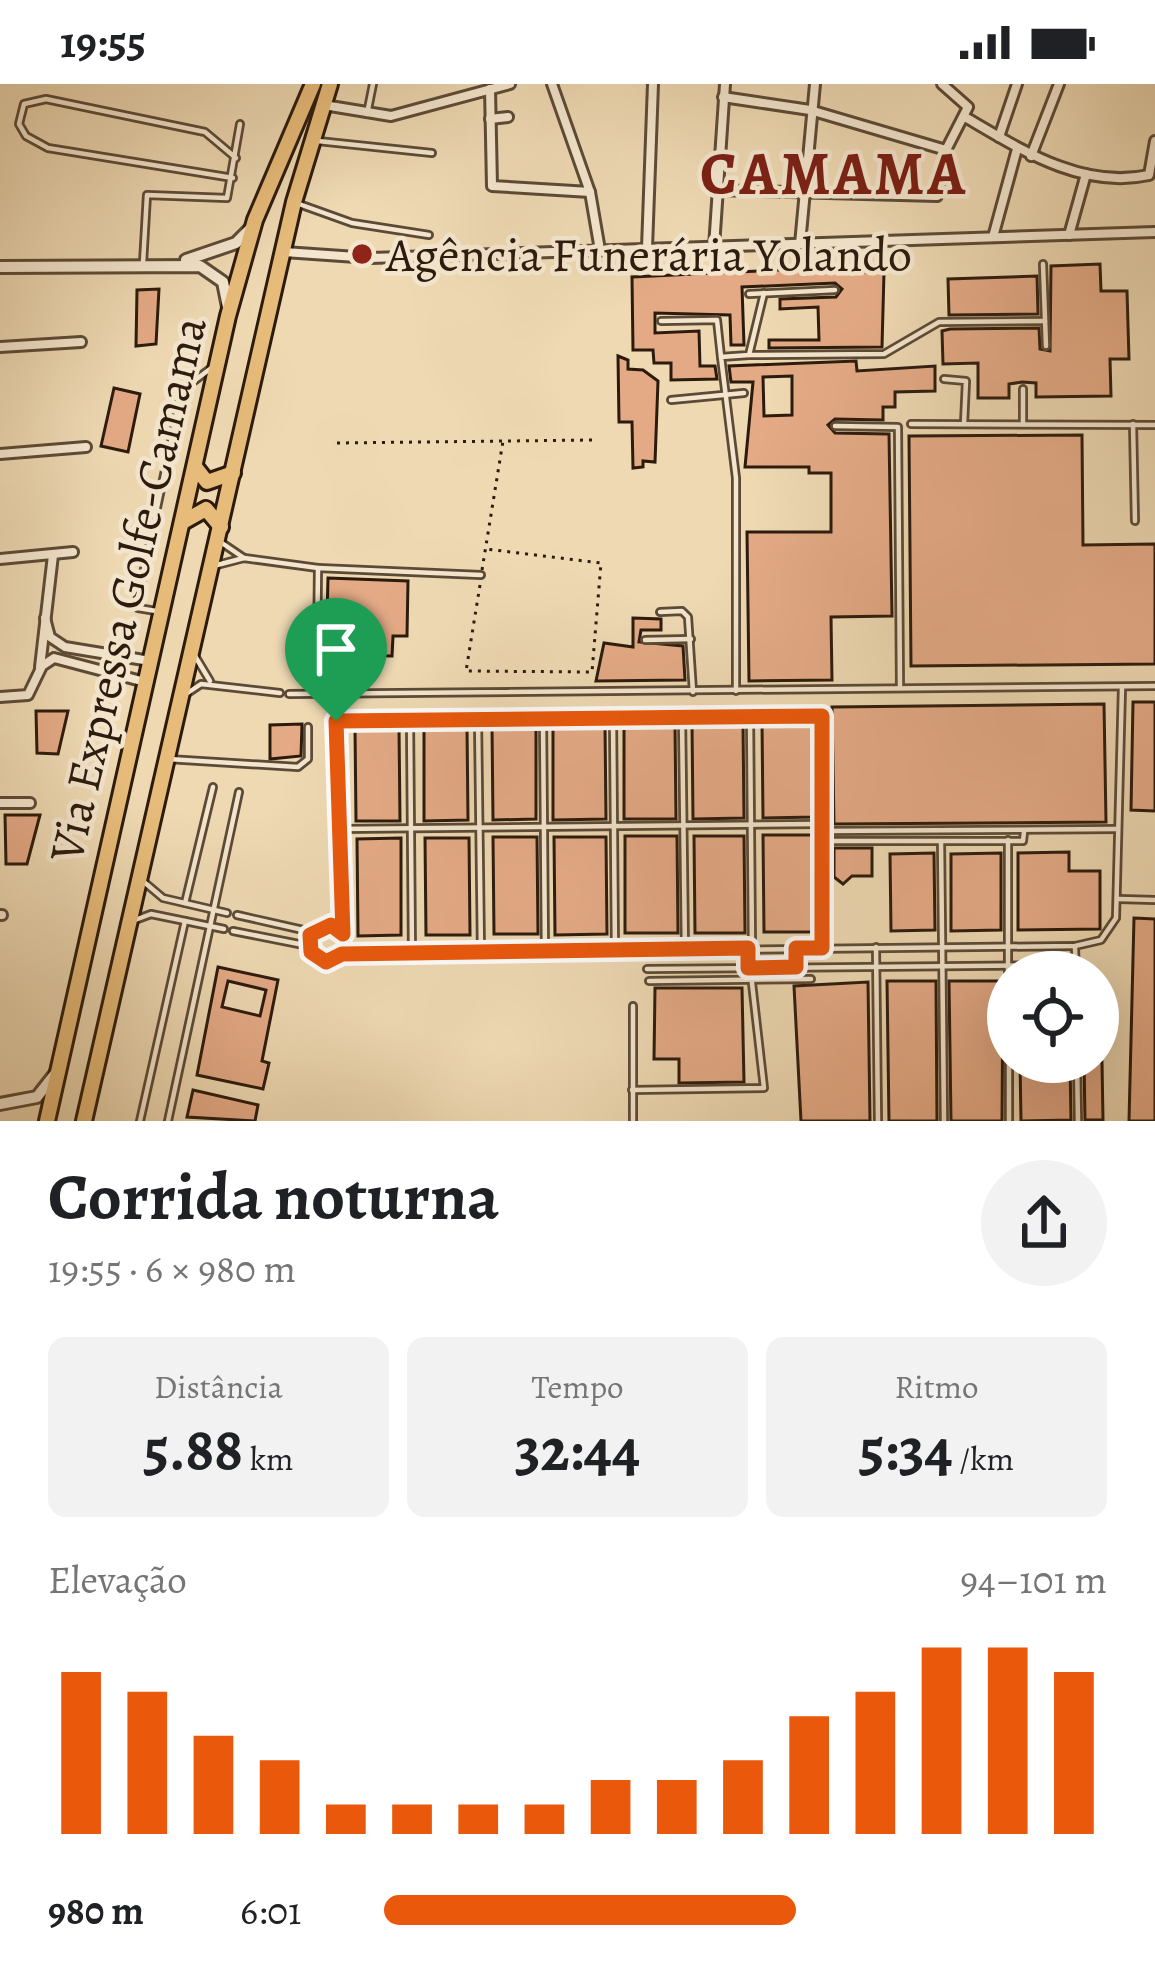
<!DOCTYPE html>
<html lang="pt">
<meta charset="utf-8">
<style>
:root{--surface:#fff;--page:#f2f2f2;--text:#202124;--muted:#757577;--accent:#ea580c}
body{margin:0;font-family:Alegreya,serif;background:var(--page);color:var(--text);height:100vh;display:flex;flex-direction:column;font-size:45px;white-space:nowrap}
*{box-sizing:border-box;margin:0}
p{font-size:39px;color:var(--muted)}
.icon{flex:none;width:66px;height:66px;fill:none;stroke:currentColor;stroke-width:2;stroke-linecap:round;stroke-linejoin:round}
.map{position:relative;height:1037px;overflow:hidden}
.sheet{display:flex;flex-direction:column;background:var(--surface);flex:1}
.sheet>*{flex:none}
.controls{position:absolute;left:987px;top:867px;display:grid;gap:24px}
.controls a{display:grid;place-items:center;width:132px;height:132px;border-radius:50%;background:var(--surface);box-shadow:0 12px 48px #0002;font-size:60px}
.pin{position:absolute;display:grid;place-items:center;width:102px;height:102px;color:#fff;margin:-123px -51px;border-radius:50% 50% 50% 0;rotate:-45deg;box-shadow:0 0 12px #0007}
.pin .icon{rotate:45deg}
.round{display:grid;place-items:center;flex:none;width:126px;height:126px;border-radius:63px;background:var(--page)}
.overview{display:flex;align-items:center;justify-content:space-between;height:204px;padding:0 48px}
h1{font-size:66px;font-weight:700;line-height:90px}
.metrics{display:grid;grid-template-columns:repeat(3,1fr);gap:18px;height:204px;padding:12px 48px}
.metrics div{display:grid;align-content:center;border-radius:18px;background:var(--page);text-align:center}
.metrics b{font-size:60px;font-weight:700}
.metrics small{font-size:33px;font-weight:400}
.metrics p{font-size:33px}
.chart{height:336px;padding:24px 48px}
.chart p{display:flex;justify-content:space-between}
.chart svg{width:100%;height:216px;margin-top:12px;stroke:var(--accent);stroke-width:6}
ul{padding:0 48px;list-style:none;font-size:39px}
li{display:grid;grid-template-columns:192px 144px 1fr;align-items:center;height:90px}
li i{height:30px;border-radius:15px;background:var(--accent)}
.status{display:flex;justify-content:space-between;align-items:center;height:84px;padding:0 60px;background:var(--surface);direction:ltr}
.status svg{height:33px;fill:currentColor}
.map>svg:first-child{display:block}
</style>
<div class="status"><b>19:55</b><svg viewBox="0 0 49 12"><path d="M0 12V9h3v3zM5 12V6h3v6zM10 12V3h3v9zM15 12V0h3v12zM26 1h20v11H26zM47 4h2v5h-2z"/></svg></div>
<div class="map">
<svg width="1155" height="1037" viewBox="0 0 1155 1037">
<rect width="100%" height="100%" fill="#eed9b3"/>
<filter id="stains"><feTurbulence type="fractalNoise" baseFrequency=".00167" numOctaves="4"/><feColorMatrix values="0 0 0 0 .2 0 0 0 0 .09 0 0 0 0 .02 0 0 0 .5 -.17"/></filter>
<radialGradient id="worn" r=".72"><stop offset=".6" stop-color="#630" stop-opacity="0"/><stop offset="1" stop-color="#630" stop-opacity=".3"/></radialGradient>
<!-- building -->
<g fill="#e4aa86" stroke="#2c1b0d" stroke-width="3" fill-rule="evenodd">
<polygon points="1100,180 1101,207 1127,207 1129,275 1110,275 1111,312 1036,313 1036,299 1022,298 1009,300 1009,314 978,314 978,279 943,280 942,247 950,245 1039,244 1040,265 1050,267 1051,182"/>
<polygon points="861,182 861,188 884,188 882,263 769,264 769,256 819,256 818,223 780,225 780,215 836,213 842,205 835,199 742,203 744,261 731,261 730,231 655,229 655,249 699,247 700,282 715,282 717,295 671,296 671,279 654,279 653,266 633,266 632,193"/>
<polygon points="1037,192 1038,230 949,231 948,195"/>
<polygon points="159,205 156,260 136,262 137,206"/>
<polygon points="618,272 628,276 628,285 643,286 658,297 655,378 643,377 643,383 633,384 632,338 619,338"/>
<path d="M856,277L857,287L935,282V307L895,308V323H883V336L835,335L828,341L835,349L889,350L892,532L831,533L832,596L749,597L747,448H831V389H809V383H745L753,298H731L729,282ZM792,292V331L764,332L763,293Z"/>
<polygon points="114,304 140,310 128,368 101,362"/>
<polygon points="1082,351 1083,461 1155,460 1155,580 911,582 909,352"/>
<polygon points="328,494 408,497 407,552 393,552 392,572 326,571"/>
<polygon points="633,534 661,535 661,546 641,546 639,558 683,562 685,596 596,597 604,559 633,563"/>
<polygon points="1133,618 1155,618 1155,727 1131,726"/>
<polygon points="1104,620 1106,738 834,740 832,623"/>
<polygon points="36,627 68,627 58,670 37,669"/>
<polygon points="762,638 814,638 815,733 763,734"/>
<polygon points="692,639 743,639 744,734 693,735"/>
<polygon points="302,640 301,672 270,675 270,641"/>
<polygon points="605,640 606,735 553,736 553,641"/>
<polygon points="624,640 675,640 676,735 624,735"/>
<polygon points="536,641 536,735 493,736 492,642"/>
<polygon points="467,642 468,736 424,737 424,643"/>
<polygon points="399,643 400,737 356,737 355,644"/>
<polygon points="5,731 40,731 27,780 6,780"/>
<polygon points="763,751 815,751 815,848 764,848"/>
<polygon points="625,752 677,752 678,849 625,849"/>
<polygon points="694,752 744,752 745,849 695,849"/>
<polygon points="493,753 537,753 538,850 494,850"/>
<polygon points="554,753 606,753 607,850 555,851"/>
<polygon points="401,754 401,851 358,852 357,755"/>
<polygon points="425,754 469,754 470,851 426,851"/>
<polygon points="834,764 872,764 872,792 852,792 843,800 834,793"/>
<polygon points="1069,768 1069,787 1100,787 1100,845 1018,846 1018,769"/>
<polygon points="934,769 935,846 891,847 890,770"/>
<polygon points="1001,769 1001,846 951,847 951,770"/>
<polygon points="1134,834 1155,835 1155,1037 1129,1037"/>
<path d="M218,883L278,896L262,977L269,979L263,1005L197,991ZM228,897L266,906L260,932L222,923Z"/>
<polygon points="887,897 936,897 937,1037 889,1037"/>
<polygon points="949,897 1003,897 1002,1037 951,1037"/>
<polygon points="868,898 870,1037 801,1037 794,902"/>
<polygon points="655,904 742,904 744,998 679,999 679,975 654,975"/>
<polygon points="1020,978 1070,978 1071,1036 1021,1037"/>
<polygon points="1084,978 1102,978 1103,1036 1085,1036"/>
<polygon points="193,1006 258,1021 255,1037 187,1033"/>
</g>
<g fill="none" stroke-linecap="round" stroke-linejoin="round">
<defs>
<g id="service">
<polyline points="367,30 373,0"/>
<polyline points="318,57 432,69"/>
<polyline points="233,94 48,64 26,52 19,40 24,20 46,15 205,48 236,74"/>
<polyline points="299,120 352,139 429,151"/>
<polyline points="143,179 147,111 227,114 240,40"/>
<polyline points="1043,180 1046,262"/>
<polyline points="749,210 835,206"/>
<polyline points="661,237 717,236 721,273"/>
<polyline points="749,271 884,270 939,238 1045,237"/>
<polyline points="944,295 966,297 964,340"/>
<polyline points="1023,305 1023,340"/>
<polyline points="671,316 744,309"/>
<polyline points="911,340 1155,341"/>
<polyline points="1133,340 1135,437"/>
<polyline points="835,342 898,343 900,604"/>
<polyline points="219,457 244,474"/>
<polyline points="217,481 244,474 318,484"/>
<polyline points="156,527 138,524 137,518 182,306 210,285"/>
<polyline points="660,528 682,527 688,533 693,608"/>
<polyline points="645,556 691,555"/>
<polyline points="195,572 210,597"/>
<polyline points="736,607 736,394 721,273 749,271 764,209"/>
<polyline points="186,610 201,600 280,609"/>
<polyline points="289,610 1155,602"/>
<polyline points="682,633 685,865"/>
<polyline points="750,633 752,864"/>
<polyline points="613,634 615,866"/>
<polyline points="478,635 481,868"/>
<polyline points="543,635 545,867"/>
<polyline points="410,636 412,869"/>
<polyline points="336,637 819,631 825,639 822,864"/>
<polyline points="168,675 298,683 308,675 308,643"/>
<polyline points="339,745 819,740"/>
<polyline points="822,747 1116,745"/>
<polyline points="1008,756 1008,888"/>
<polyline points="822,757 1023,757 1024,748"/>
<polyline points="941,757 944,1037"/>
<polyline points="144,798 163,814 227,829"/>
<polyline points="1119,815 1155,816"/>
<polyline points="185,819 213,703"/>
<polyline points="237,831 312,848"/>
<polyline points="135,836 151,830 224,845"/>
<circle cx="327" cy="859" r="18"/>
<polyline points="233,847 309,862"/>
<polyline points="343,850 335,596 317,570 318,484 481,491"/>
<polyline points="876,863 878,1037"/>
<polyline points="1075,864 1076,888"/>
<polyline points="342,870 1075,862 1101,856 1116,834 1122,603"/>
<polyline points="647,885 1076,881"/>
<polyline points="649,897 811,895"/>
<polyline points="633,922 633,1037"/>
<polyline points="1009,978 1009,1037"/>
<polyline points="1077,978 1078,1037"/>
<polyline points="632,1006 764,1004 748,864"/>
<polyline points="140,1037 185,837"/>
<polyline points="168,1037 239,708"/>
</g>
<g id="minor">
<polyline points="490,5 492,102 590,108 552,0"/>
<polyline points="723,13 810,26 946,66"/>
<polyline points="324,21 391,32 510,0"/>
<path d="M965,33C1020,65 1082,106 1149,91L1155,57"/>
<polyline points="490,35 508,33"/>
<polyline points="999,53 1017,0"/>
<polyline points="1031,72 1059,0"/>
<polyline points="715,106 937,112 946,66 968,23 942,0"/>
<polyline points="590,108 600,166"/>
<polyline points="1069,151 1086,90"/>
<polyline points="993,153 1017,65"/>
<polyline points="800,160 815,0"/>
<polyline points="714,163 725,0"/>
<polyline points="647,164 653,0"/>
<polyline points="284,168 371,174 1155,148"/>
<polyline points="0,263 81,258"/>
<polyline points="0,370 86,363"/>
<polyline points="0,475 73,468"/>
<polyline points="45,534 50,553 65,563 150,577"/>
<polyline points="40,583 53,471"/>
<polyline points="0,613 28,611 42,582 54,574 145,598"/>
<polyline points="0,719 30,719"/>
<polyline points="0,831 2,831"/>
</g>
<g id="tertiary">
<polyline points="186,176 236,159 253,142"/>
<polyline points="0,183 200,182 223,198 228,223"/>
<polyline points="0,1020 37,1013 55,990"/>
</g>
<g id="trunk">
<polyline points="196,384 207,398 233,389"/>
<polyline points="183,438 206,425 221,443"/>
<polyline points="47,1037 228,232 255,136 313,0"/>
<polyline points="84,1037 294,118 330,0"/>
</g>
</defs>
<!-- service casing -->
<use href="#service" stroke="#5c4a36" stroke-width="10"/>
<!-- minor casing -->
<use href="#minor" stroke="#5c4a36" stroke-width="14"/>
<!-- tertiary casing -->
<use href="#tertiary" stroke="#5c4a36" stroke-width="16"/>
<!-- trunk casing -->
<use href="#trunk" stroke="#2c1b0d" stroke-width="20"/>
<!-- path -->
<g stroke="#2c1b0d" stroke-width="3" stroke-dasharray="3 6" stroke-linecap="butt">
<polyline points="337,359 593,356"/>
<polyline points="482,486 503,357"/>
<polyline points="480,501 466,587 592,588 601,479 486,465"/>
</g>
<!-- service -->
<use href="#service" stroke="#f4e6ce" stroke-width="4.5"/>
<!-- minor -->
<use href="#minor" stroke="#f4e6ce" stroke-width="8"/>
<!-- tertiary -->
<use href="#tertiary" stroke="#f4e6ce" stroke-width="10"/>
<!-- trunk -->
<use href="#trunk" stroke="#e7bc7a" stroke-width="14"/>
</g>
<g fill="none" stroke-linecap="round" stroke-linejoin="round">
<defs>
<polygon id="route" points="822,632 822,864 796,864 796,883 748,884 748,864 342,870 326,878 311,868 310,851 331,841 343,850 336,637"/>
</defs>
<!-- route casing -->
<use href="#route" stroke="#fff" stroke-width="24"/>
<!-- route -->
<use href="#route" stroke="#ea580c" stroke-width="15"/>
</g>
<!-- markers -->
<circle fill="#8f2418" stroke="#f4e6ce" stroke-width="4.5" cx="362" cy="170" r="12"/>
<g text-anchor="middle" stroke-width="9" stroke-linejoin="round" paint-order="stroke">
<!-- poi labels -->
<g font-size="48" fill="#2c1b0d" stroke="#f4e6ce" text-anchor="start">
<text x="386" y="187">Agência Funerária Yolando</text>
</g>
<!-- street labels -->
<g font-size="48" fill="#2c1b0d" stroke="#f4e6ce">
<text transform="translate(127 505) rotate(-77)" y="17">Via Expressa Golfe-Camama</text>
</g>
<!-- district labels -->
<g font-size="60" font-weight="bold" letter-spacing="3" fill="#7a1f14" stroke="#f4e6ce">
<text x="834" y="110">CAMAMA</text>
</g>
</g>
<rect width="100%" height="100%" filter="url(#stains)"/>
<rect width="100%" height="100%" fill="url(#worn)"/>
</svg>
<div class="controls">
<a><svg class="icon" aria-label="locate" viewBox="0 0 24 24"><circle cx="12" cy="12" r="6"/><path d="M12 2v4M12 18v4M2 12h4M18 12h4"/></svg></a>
</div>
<div class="pin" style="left:336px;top:637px;background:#1e9e55"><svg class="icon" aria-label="arrive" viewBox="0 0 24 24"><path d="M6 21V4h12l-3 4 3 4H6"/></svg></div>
</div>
<section class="sheet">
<div class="overview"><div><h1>Corrida noturna</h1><p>19:55 · 6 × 980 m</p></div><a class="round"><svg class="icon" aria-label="share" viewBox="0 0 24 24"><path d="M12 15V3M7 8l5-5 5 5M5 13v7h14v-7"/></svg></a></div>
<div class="metrics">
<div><p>Distância</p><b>5.88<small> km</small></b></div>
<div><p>Tempo</p><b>32:44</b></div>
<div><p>Ritmo</p><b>5:34<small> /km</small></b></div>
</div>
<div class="chart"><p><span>Elevação</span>94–101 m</p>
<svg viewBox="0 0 160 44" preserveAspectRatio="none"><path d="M5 44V11M15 44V15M25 44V24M35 44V29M45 44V38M55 44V38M65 44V38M75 44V38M85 44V33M95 44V33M105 44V29M115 44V20M125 44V15M135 44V6M145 44V6M155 44V11"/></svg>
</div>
<ul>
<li><b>980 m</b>6:01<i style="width:57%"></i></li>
</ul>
</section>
